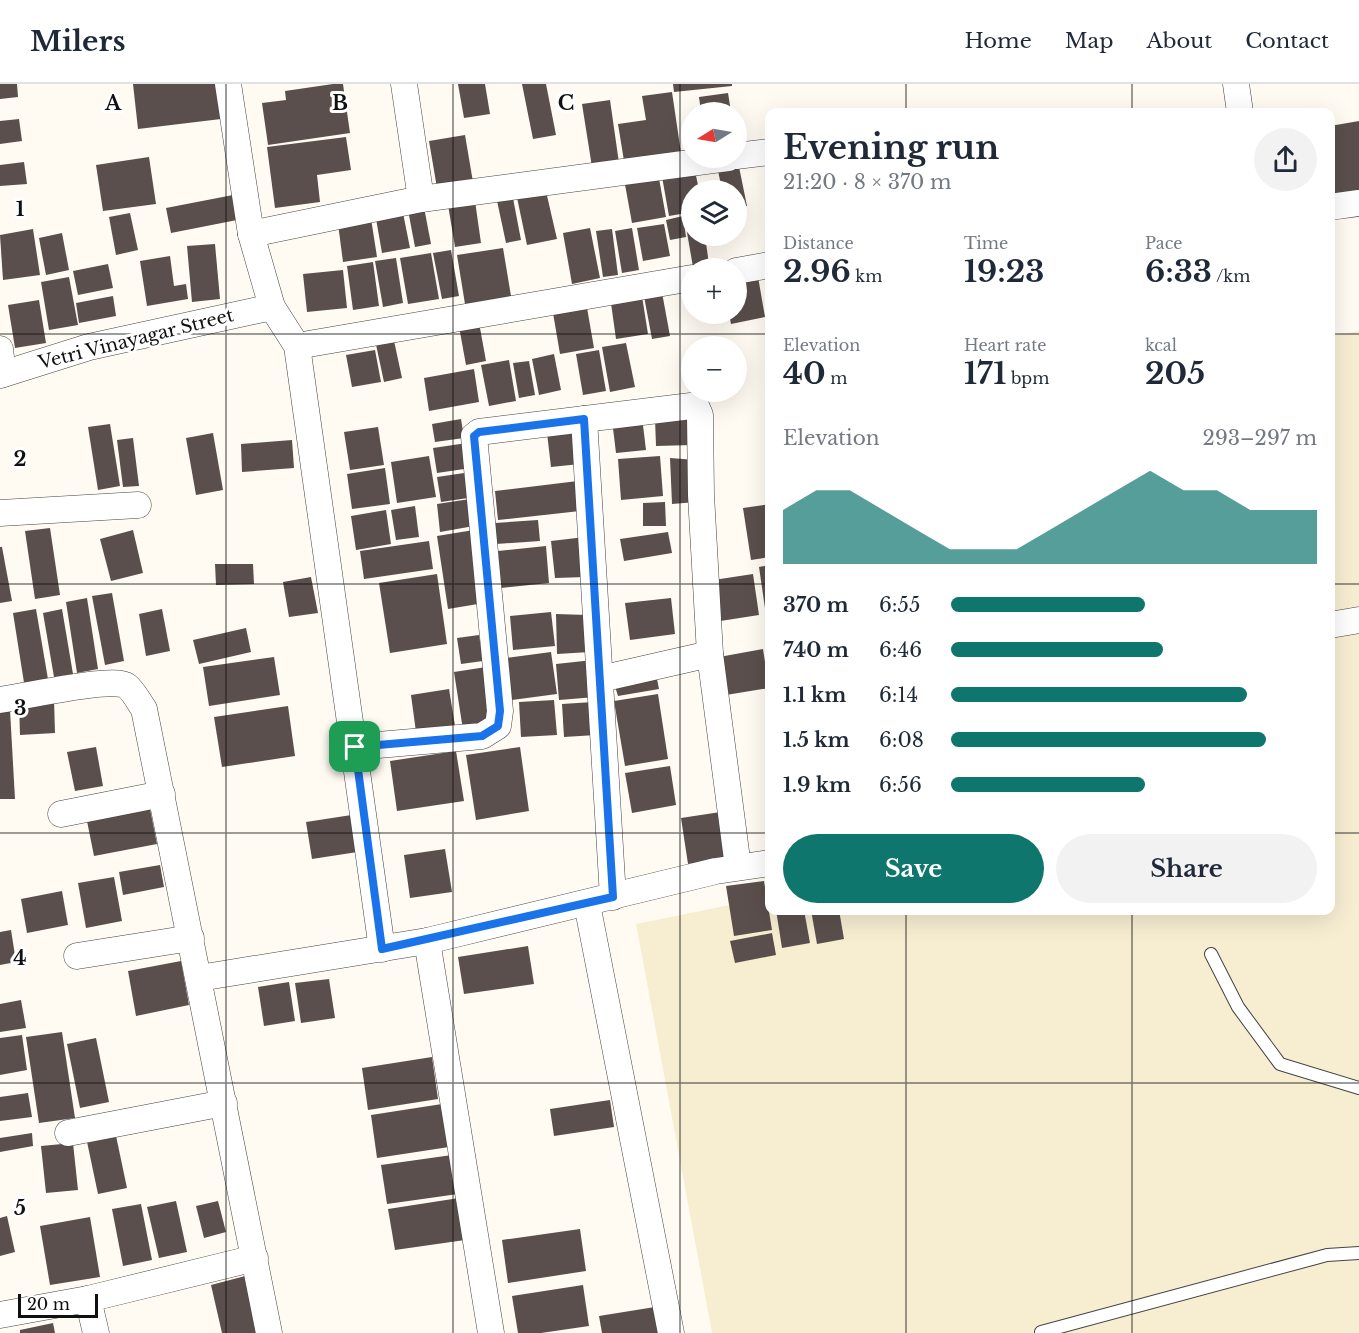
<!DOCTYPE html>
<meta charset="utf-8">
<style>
:root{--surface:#fff;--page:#f2f2f3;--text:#1f2937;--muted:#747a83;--line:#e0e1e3;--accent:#0f766e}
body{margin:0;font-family:"Libre Baskerville",serif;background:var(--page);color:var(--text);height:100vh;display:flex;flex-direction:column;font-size:22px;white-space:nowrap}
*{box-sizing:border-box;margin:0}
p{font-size:20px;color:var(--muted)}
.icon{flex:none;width:33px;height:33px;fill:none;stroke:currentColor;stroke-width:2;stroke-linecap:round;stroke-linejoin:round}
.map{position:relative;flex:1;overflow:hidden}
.panel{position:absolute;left:765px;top:24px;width:570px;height:807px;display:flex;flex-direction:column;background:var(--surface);border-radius:12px;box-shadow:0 6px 24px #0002}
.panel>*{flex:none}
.needle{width:39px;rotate:259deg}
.buttons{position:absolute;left:681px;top:18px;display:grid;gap:12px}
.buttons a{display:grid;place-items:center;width:66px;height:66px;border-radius:50%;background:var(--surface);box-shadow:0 6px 24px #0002;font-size:30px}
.scale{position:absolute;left:18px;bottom:15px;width:80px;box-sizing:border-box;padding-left:6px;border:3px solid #101010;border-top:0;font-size:16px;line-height:21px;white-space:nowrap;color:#101010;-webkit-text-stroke:4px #fff;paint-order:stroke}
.pin{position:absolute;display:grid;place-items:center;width:51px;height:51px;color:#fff;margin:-26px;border-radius:12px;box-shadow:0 3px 9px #0006}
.round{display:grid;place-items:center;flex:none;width:63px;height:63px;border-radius:32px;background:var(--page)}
.headline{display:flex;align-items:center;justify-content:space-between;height:102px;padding:0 18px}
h1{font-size:33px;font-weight:700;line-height:45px}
.figures{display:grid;grid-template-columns:repeat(3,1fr);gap:9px;height:102px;padding:6px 18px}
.figures div{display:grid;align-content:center}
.figures b{font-size:30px;font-weight:700}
.figures small{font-size:16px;font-weight:400}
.figures p{font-size:16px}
.chart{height:168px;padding:12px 18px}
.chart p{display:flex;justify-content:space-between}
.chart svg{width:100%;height:108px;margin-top:6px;fill:var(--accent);opacity:.7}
.cta{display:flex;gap:12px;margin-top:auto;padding:12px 18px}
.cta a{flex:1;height:69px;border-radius:36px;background:var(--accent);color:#fff;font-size:24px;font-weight:700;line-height:69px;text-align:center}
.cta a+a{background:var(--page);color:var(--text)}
ul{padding:0 18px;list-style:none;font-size:20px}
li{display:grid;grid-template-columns:96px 72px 1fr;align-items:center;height:45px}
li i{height:15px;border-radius:8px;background:var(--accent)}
header{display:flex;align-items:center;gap:36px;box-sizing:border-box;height:84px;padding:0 30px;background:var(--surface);border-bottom:2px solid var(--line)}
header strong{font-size:28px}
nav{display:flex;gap:33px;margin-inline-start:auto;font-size:21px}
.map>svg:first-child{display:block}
</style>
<header>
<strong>Milers</strong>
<nav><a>Home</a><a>Map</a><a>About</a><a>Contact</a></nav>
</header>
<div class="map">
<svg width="1359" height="1249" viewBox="0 0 1359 1249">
<rect width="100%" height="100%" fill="#fffbf3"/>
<!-- farmland -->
<polygon fill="#f7eed2" points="1359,247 1359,1249 712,1249 636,840 769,813 770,826 1330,826 1330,252"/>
<!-- building -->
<g fill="#5a4f4c">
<polygon points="0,0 17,0 18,13 0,15"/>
<polygon points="133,0 217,0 221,35 138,45"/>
<polygon points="333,0 343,0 350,49 268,61 262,19 286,16 285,7"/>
<polygon points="458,0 485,0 490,30 464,34"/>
<polygon points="522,0 546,0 556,51 533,55"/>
<polygon points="673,0 732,0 732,2 674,8"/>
<polygon points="672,8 681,69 624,77 618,40 646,36 642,12"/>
<polygon points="728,9 731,28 701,28 699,13"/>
<polygon points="610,16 619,79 592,83 582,20"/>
<polygon points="19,35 22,57 0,60 0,37"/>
<polygon points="1359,37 1359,106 1330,110 1330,42"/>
<polygon points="465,51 473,98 437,104 429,57"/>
<polygon points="346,53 351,86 317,91 320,118 275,124 267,63"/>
<polygon points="770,72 770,98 768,98 764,73"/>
<polygon points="149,73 156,120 103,127 96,81"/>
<polygon points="24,78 27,100 0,102 0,81"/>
<polygon points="738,78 747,122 736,124 736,106 722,106 717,82"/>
<polygon points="694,82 699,106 692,106 692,128 669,132 661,87"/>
<polygon points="658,89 666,133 632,139 624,95"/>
<polygon points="545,103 557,155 527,161 516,109"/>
<polygon points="512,109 521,156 506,159 496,112"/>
<polygon points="233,111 237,136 171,149 166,124"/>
<polygon points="475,117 481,159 455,163 448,121"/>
<polygon points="423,118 431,160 415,163 407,121"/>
<polygon points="402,124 410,164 382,169 375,129"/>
<polygon points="370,128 377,173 343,178 337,132"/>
<polygon points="130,129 138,166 116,171 109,133"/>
<polygon points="683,132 686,153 670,156 666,136"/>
<polygon points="692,136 692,152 705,152 709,180 693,183 685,137"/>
<polygon points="664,140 670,172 643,177 637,144"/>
<polygon points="590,144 600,194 572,200 563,149"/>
<polygon points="632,144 639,186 622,189 615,147"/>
<polygon points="33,145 40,191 3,196 0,151"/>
<polygon points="612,145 618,191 603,193 596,147"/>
<polygon points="62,149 69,186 46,191 39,154"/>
<polygon points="215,160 220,215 192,218 187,162"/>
<polygon points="503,164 511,212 465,220 457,171"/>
<polygon points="451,166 459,212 442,215 433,169"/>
<polygon points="431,169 439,215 408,220 400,174"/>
<polygon points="170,172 174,202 186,200 188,215 147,222 140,177"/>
<polygon points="396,174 403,219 383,223 375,177"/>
<polygon points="373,178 379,222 353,226 347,182"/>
<polygon points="108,180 113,204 78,211 73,187"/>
<polygon points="343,186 347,224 307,228 303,190"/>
<polygon points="757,187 765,233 731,240 729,230 736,230 736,191"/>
<polygon points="69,193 78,241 49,246 41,198"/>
<polygon points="661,203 670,252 652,255 643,207"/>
<polygon points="641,206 648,250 616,255 610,212"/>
<polygon points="113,212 116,232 79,239 76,219"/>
<polygon points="39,216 46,259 15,264 8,221"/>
<polygon points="586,218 594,264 560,270 552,223"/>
<polygon points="478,233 486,277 466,281 458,237"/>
<polygon points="393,252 402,294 384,298 375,256"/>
<polygon points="626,259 635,303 610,308 602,263"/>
<polygon points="375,266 381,298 352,303 346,271"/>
<polygon points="599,266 606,307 583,311 576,270"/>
<polygon points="554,270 561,306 539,311 532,275"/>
<polygon points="509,276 516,317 489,322 481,281"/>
<polygon points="529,277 535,311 519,314 513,279"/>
<polygon points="474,285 479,318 429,327 424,294"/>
<polygon points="642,333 646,366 616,369 612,336"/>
<polygon points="692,334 693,361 656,362 655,335"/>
<polygon points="461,335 464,354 435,358 432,340"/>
<polygon points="110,340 120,402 98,406 88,343"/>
<polygon points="378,343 384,381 350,386 344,348"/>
<polygon points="576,346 580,380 551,383 547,349"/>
<polygon points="213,349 223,406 196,411 186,354"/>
<polygon points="133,354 139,402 123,403 117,356"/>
<polygon points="292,356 294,384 242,388 241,360"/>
<polygon points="467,359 471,384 437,389 433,364"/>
<polygon points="429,372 436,413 397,419 391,378"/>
<polygon points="660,372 663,412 621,416 618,375"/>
<polygon points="670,374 696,376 696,418 672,420"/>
<polygon points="385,384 390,420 352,425 347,390"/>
<polygon points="471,388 475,413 441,418 437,393"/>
<polygon points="586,396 589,426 498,436 495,407"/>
<polygon points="470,415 474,442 440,448 437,420"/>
<polygon points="665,418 666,442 643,442 643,419"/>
<polygon points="770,420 770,473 751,476 743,424"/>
<polygon points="415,422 419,453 396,456 391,426"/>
<polygon points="386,426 391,460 356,466 351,432"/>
<polygon points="538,436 540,457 496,460 495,439"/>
<polygon points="50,444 60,511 35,515 25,447"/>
<polygon points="133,446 143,489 111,497 100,455"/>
<polygon points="474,446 484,519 448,525 437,452"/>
<polygon points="668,448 672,469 624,477 620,455"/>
<polygon points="585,453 586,493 555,494 551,457"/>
<polygon points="429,457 433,485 364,495 360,467"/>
<polygon points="546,462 549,499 501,504 498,467"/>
<polygon points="0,463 2,463 12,517 0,519"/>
<polygon points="215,480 253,480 254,500 216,501"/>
<polygon points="770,481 770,530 766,531 759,483"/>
<polygon points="437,490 447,560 390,569 379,499"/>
<polygon points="753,490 759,531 714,538 707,497"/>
<polygon points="311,493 318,529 289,533 283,498"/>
<polygon points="112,509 124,577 105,581 92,512"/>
<polygon points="87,514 98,585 77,589 66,518"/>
<polygon points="671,514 675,550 630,556 625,519"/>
<polygon points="36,525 49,601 25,605 13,529"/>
<polygon points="62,525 73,590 54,593 43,529"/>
<polygon points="162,525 170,567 146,572 139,530"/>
<polygon points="551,528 555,562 513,566 510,532"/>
<polygon points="556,530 588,531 590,568 557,570"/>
<polygon points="246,544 251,568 199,580 193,556"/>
<polygon points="479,551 483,577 461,580 457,554"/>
<polygon points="763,565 769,604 726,611 719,573"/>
<polygon points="551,568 557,610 512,616 506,574"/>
<polygon points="274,573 280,611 209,622 203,583"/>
<polygon points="593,576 596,613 559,616 556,580"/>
<polygon points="486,583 494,641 463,646 454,588"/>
<polygon points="656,590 659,605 618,612 614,599"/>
<polygon points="449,605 455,642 416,648 411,611"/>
<polygon points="658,610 668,675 625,682 614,617"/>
<polygon points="54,615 55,649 20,651 19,617"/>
<polygon points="554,616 557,651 521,653 519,618"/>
<polygon points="593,618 596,651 564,653 562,620"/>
<polygon points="288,622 295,672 222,683 214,633"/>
<polygon points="10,626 15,715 0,715 0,627"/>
<polygon points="96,663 103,702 75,707 67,668"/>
<polygon points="520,663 529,727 476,736 466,671"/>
<polygon points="456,667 464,717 397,727 390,677"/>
<polygon points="670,682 676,721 632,729 625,689"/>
<polygon points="150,725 157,760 94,772 87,737"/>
<polygon points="727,727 734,773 688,780 681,734"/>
<polygon points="358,730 364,767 312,775 306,738"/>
<polygon points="445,765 452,808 410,814 404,771"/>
<polygon points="160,781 164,803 123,811 119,788"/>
<polygon points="114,793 122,837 86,844 78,799"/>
<polygon points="764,797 772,846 734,852 726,802"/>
<polygon points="62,807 68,841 27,849 21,815"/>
<polygon points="776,826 804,826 810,859 782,864"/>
<polygon points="811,826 839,826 844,855 817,860"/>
<polygon points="11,846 16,878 0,881 0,848"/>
<polygon points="772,849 776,871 735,879 730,857"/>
<polygon points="528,862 534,900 464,910 458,873"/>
<polygon points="181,877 189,921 136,932 128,887"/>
<polygon points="329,895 335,934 301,939 295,899"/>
<polygon points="289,898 295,937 264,942 258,903"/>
<polygon points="21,916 26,944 0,948 0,920"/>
<polygon points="62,948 75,1034 39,1039 26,953"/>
<polygon points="22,951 27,986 0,991 0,954"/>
<polygon points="96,954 109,1018 80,1024 67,960"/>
<polygon points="432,973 438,1015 368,1026 362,984"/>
<polygon points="28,1009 32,1033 0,1037 0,1013"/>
<polygon points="610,1016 614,1043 554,1052 550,1025"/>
<polygon points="442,1020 449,1063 377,1074 371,1031"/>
<polygon points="115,1047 127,1104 98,1110 86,1053"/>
<polygon points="32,1049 33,1062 0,1068 0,1054"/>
<polygon points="73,1059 78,1106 46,1109 41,1062"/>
<polygon points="452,1071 458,1110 387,1120 381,1081"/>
<polygon points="459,1114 465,1156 395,1166 388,1125"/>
<polygon points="176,1117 187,1168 159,1174 147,1123"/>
<polygon points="218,1117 226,1148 204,1154 196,1122"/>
<polygon points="141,1120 152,1176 123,1182 112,1125"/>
<polygon points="7,1132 15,1168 0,1172 0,1134"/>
<polygon points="90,1133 100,1193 50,1201 40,1142"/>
<polygon points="580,1145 586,1187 508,1199 502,1156"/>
<polygon points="249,1191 257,1249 222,1249 211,1201"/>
<polygon points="583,1201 589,1242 541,1249 518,1249 512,1212"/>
<polygon points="661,1222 665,1249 602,1249 599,1232"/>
<polygon points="53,1239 55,1249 20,1249 20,1246"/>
</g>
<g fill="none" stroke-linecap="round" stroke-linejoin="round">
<defs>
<g id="service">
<polyline points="1211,870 1238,923 1280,980 1359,1004"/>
<polyline points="1041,1248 1327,1171 1359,1169"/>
</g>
<g id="minor">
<polyline points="228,0 251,150 272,223 297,262 382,865"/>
<polyline points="404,0 421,115"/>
<polyline points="1236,0 1240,28"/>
<polyline points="736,72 770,68"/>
<polyline points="1330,123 1359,119"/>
<polyline points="251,150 421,115 728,74"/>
<polyline points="736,187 770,181"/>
<polyline points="297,262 692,194"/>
<polyline points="0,265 3,290"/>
<polyline points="0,291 89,263 272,223"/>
<polyline points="584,335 613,813"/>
<polyline points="0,429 138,421"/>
<polyline points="1330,541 1359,536"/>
<polyline points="600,595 710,570"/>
<path d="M0,616C21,613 115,592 127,602C134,608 139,618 144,625L269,1249"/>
<polyline points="355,663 482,652 498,642 500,627 474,352 479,348 691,322 697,324 700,331 701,411 710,570 738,783"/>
<polyline points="61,730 162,710"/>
<polyline points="587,820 671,1249"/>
<polyline points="427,857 491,1249"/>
<polyline points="77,872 191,854"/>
<polyline points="199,894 427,857 716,787 770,779"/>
<polyline points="68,1049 224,1019"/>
<polyline points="88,1215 96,1249"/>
<polyline points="0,1231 88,1215 255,1174"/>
</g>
</defs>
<!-- service casing -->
<use href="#service" stroke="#434343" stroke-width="14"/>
<!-- minor casing -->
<use href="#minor" stroke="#434343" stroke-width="27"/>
<!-- service -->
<use href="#service" stroke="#fff" stroke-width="12"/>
<!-- minor -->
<use href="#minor" stroke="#fff" stroke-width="26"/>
</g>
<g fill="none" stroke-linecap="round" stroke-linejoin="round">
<defs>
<polygon id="route" points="584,335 613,813 382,865 355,663 482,652 498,642 500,627 474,352 479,348"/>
</defs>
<!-- route casing -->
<use href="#route" stroke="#fff" stroke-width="12"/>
<!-- route -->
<use href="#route" stroke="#1a73e8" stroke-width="8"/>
</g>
<!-- grid -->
<path fill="none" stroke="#101010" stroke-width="1.5" stroke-opacity="0.55" d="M226,0V1249M453,0V1249M680,0V1249M906,0V28M1132,0V28M0,250H770M1330,250H1359M0,500H770M1330,500H1359M0,749H770M1330,749H1359M906,826V1249M1132,826V1249M0,999H1359"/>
<g text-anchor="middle" stroke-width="6" stroke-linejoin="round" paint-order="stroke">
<!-- street labels -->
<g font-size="18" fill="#101010" stroke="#fff">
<text transform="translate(136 255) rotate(-14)" y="6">Vetri Vinayagar Street</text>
</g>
</g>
<g font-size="20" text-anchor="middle" font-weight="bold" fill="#101010" stroke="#fff" stroke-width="6" stroke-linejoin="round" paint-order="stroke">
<text x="113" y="26">A</text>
<text x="340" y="26">B</text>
<text x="566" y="26">C</text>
<text x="20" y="132">1</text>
<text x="20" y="382">2</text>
<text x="20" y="631">3</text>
<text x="20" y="881">4</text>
<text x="20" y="1131">5</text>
</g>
</svg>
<div class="buttons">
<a><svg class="needle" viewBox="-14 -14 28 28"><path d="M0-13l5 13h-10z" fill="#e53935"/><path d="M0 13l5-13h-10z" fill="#747a83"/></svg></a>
<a><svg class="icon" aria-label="layers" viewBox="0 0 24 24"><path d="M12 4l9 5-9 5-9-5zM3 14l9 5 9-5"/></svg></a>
<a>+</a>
<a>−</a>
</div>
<div class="scale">20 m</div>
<div class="pin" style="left:355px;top:663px;background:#1e9e55"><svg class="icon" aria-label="arrive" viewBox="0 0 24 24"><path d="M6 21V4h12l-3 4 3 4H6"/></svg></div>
<section class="panel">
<div class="headline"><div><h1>Evening run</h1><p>21:20 · 8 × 370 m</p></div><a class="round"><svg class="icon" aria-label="share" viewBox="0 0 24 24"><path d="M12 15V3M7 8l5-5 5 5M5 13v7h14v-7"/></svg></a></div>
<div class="figures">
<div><p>Distance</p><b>2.96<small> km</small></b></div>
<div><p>Time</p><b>19:23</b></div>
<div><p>Pace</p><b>6:33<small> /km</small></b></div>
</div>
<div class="figures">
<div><p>Elevation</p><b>40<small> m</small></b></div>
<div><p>Heart rate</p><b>171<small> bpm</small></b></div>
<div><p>kcal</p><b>205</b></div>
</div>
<div class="chart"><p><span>Elevation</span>293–297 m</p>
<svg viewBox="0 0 160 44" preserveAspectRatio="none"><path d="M0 44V22L10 14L20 14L30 22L40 30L50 38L60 38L70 38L80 30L90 22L100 14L110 6L120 14L130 14L140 22L150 22L160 22V44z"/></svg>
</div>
<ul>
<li><b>370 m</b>6:55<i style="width:53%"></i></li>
<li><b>740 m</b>6:46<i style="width:58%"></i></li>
<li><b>1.1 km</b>6:14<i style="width:81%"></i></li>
<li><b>1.5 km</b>6:08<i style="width:86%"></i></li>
<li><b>1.9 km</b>6:56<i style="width:53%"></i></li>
</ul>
<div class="cta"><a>Save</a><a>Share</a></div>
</section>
</div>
